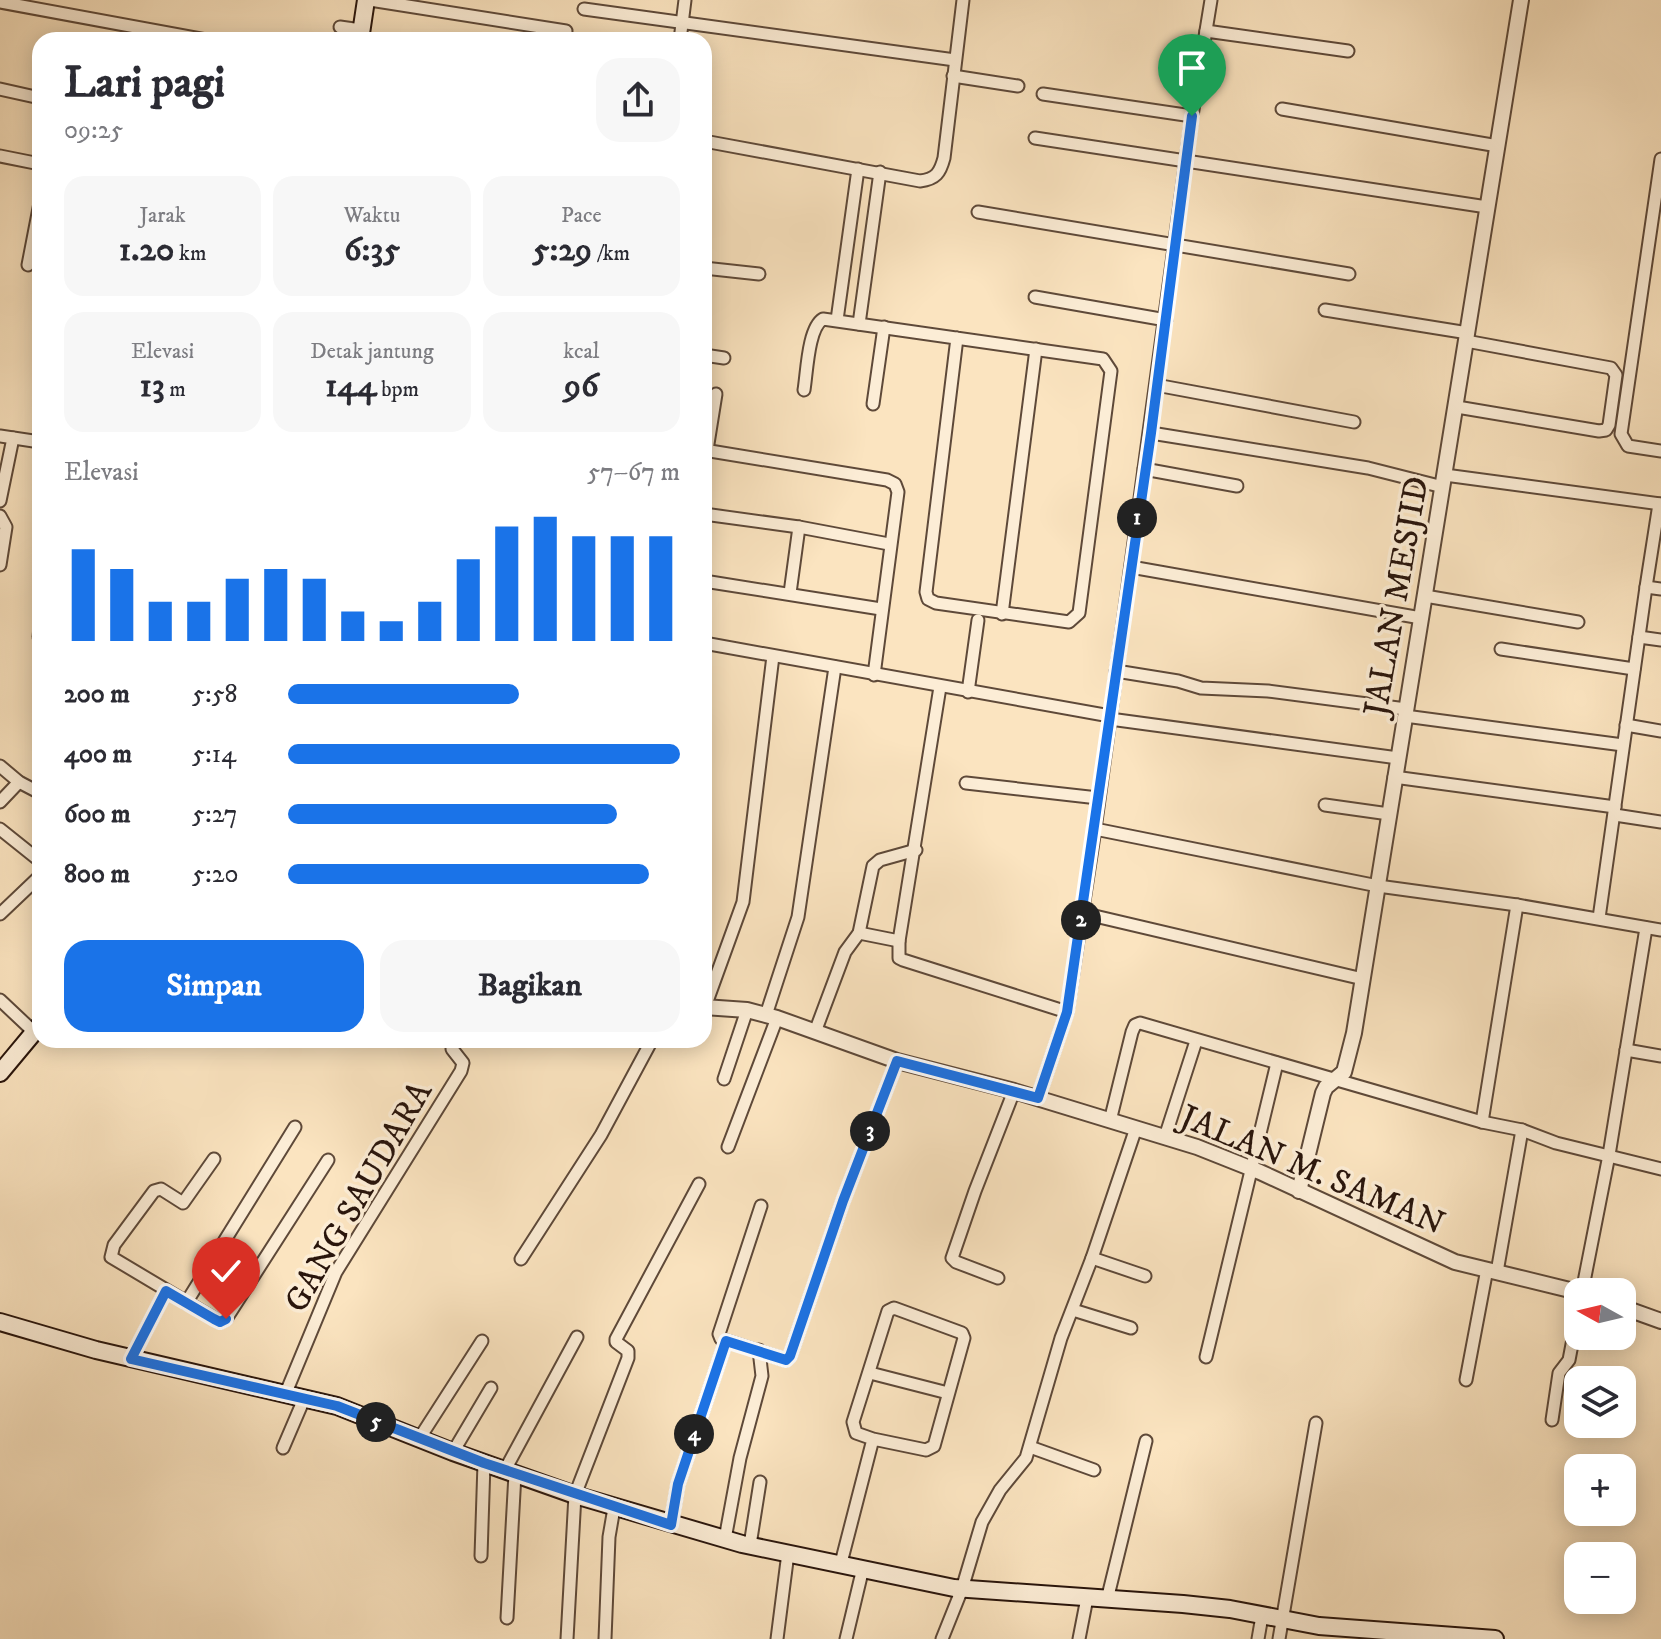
<!DOCTYPE html>
<html lang="id">
<meta charset="utf-8">
<style>
:root{--surface:#fff;--page:#f7f7f7;--text:#2b2b33;--muted:#7c7c81;--accent:#1a73e8}
body{margin:0;font-family:"IM FELL DW Pica",serif;background:var(--page);color:var(--text);height:100vh;display:flex;flex-direction:column;font-size:30px;white-space:nowrap}
*{box-sizing:border-box;margin:0}
p{font-size:26px;color:var(--muted)}
.icon{flex:none;width:44px;height:44px;fill:none;stroke:currentColor;stroke-width:2;stroke-linecap:round;stroke-linejoin:round}
.map{position:relative;flex:1;overflow:hidden}
.panel{position:absolute;left:32px;top:32px;width:680px;height:1016px;display:flex;flex-direction:column;background:var(--surface);border-radius:24px;box-shadow:0 4px 20px #0003}
.panel>*{flex:none}
.needle{width:52px;rotate:278deg}
.buttons{position:absolute;left:1564px;top:1278px;display:grid;gap:16px}
.buttons a{display:grid;place-items:center;width:72px;height:72px;border-radius:16px;background:var(--surface);box-shadow:0 4px 20px #0003;font-size:40px}
.pin{position:absolute;display:grid;place-items:center;width:68px;height:68px;color:#fff;margin:-82px -34px;border-radius:50% 50% 50% 0;rotate:-45deg;box-shadow:0 0 8px #0007}
.pin .icon{rotate:45deg}
.km{position:absolute;width:40px;height:40px;margin:-20px;border-radius:50%;background:#222;color:#fff;font-size:22px;line-height:40px;text-align:center}
.round{display:grid;place-items:center;flex:none;width:84px;height:84px;border-radius:24px;background:var(--page)}
.head{display:flex;align-items:center;justify-content:space-between;height:136px;padding:0 32px}
h1{font-size:44px;font-weight:700;line-height:60px}
.figures{display:grid;grid-template-columns:repeat(3,1fr);gap:12px;height:136px;padding:8px 32px}
.figures div{display:grid;align-content:center;border-radius:20px;background:var(--page);text-align:center}
.figures b{font-size:34px;font-weight:700}
.figures small{font-size:22px;font-weight:400}
.figures p{font-size:22px}
.chart{height:224px;padding:16px 32px}
.chart p{display:flex;justify-content:space-between}
.chart svg{width:100%;height:144px;margin-top:8px;stroke:var(--accent);stroke-width:6}
.primary-button{display:flex;gap:16px;margin-top:auto;padding:16px 32px}
.primary-button a{flex:1;height:92px;border-radius:24px;background:var(--accent);color:#fff;font-size:32px;font-weight:700;line-height:92px;text-align:center}
.primary-button a+a{background:var(--page);color:var(--text)}
ul{padding:0 32px;list-style:none;font-size:26px}
li{display:grid;grid-template-columns:128px 96px 1fr;align-items:center;height:60px}
li i{height:20px;border-radius:10px;background:var(--accent)}
.map>svg:first-child{display:block}
</style>
<div class="map">
<svg width="1661" height="1639" viewBox="0 0 1661 1639">
<rect width="100%" height="100%" fill="#fbe4c0"/>
<filter id="stains"><feTurbulence type="fractalNoise" baseFrequency=".0025" numOctaves="4"/><feColorMatrix values="0 0 0 0 .2 0 0 0 0 .09 0 0 0 0 .02 0 0 0 .5 -.17"/></filter>
<radialGradient id="worn" r=".72"><stop offset=".6" stop-color="#630" stop-opacity="0"/><stop offset="1" stop-color="#630" stop-opacity=".3"/></radialGradient>
<g fill="none" stroke-linecap="round" stroke-linejoin="round">
<defs>
<g id="minor">
<polyline points="370,0 566,31"/>
<polyline points="0,2 206,40"/>
<polyline points="584,9 955,60"/>
<polyline points="340,27 361,30"/>
<polyline points="1206,31 1348,51"/>
<polyline points="680,40 685,0"/>
<polyline points="953,76 1018,86"/>
<polyline points="0,89 40,98"/>
<polyline points="1043,94 1192,116"/>
<polyline points="1282,109 1498,146"/>
<polyline points="1035,138 1487,207"/>
<path d="M704,141L920,181C936,179 940,173 944,158L963,0"/>
<polyline points="0,156 40,164"/>
<polyline points="1661,159 1621,434 1628,446 1661,451"/>
<polyline points="978,212 1349,274"/>
<polyline points="28,265 40,203"/>
<polyline points="704,268 759,274"/>
<polyline points="1035,297 1166,320"/>
<polyline points="1325,310 1468,333"/>
<polyline points="837,320 858,169"/>
<polyline points="859,324 880,172"/>
<polyline points="704,355 724,358"/>
<polyline points="1156,385 1354,422"/>
<path d="M804,390C807,372 808,328 823,319L1103,359L1111,371L1079,613L1069,622L936,603L928,599L926,592L957,338"/>
<polyline points="873,404 884,327"/>
<polyline points="1457,407 1599,431 1606,430 1609,425 1616,375 1611,368 1466,341"/>
<polyline points="1151,433 1368,468 1443,487"/>
<polyline points="0,436 40,442"/>
<polyline points="704,450 887,480 895,484 898,492 874,675"/>
<polyline points="707,450 716,394"/>
<polyline points="1144,469 1237,486"/>
<polyline points="1445,475 1661,504"/>
<polyline points="0,501 13,438"/>
<polyline points="704,514 799,527 889,544"/>
<polyline points="0,516 6,527 0,565"/>
<polyline points="1131,567 1421,618"/>
<polyline points="704,581 881,609"/>
<polyline points="1646,587 1659,504"/>
<polyline points="790,593 799,527"/>
<polyline points="1425,596 1578,622"/>
<polyline points="1002,614 1036,349"/>
<polyline points="39,637 40,627"/>
<polyline points="1639,637 1661,640"/>
<polyline points="704,643 1110,716"/>
<polyline points="1501,649 1634,669"/>
<polyline points="1116,671 1178,681 1201,688 1268,691 1406,709"/>
<polyline points="968,692 978,620"/>
<polyline points="1405,716 1623,745"/>
<polyline points="1110,719 1398,758"/>
<polyline points="1626,725 1661,731"/>
<polyline points="0,766 19,782 40,793"/>
<polyline points="1394,777 1615,807"/>
<polyline points="966,783 1098,798"/>
<polyline points="0,802 19,782"/>
<polyline points="1325,805 1389,814"/>
<polyline points="1615,815 1661,822"/>
<polyline points="0,829 40,861"/>
<polyline points="1095,829 1378,886 1517,905 1661,930"/>
<polyline points="1082,913 1363,979"/>
<polyline points="0,914 40,876"/>
<polyline points="1599,918 1646,587 1661,589"/>
<polyline points="859,933 899,941 940,687"/>
<polyline points="899,941 899,958 903,960 1067,1012"/>
<polyline points="0,1000 34,1032"/>
<polyline points="705,1007 743,902 773,656"/>
<polyline points="766,1015 798,917 835,667"/>
<polyline points="815,1032 845,952 859,933 873,866 880,860 916,850"/>
<polyline points="1626,1050 1661,1056"/>
<polyline points="724,1079 747,1010"/>
<polyline points="1038,1098 1067,1012 1095,829 1192,116 1211,0"/>
<polyline points="1110,1121 1132,1032 1135,1025 1140,1023 1482,1122 1522,1130 1556,1143 1661,1169"/>
<polyline points="1482,1122 1517,905"/>
<polyline points="1165,1137 1196,1041"/>
<polyline points="728,1147 777,1018"/>
<polyline points="214,1159 183,1203 161,1189 154,1191 114,1245 111,1257 220,1322 226,1319 328,1160"/>
<polyline points="761,1206 719,1334 721,1339 786,1360 790,1356 843,1201 897,1061"/>
<polyline points="1092,1258 1145,1276"/>
<polyline points="521,1259 601,1135 652,1040"/>
<polyline points="1497,1272 1522,1130"/>
<polyline points="998,1278 956,1262 952,1258 975,1191 1014,1091"/>
<polyline points="1582,1292 1609,1155 1646,928"/>
<polyline points="186,1303 295,1127"/>
<polyline points="1073,1310 1131,1328"/>
<polyline points="1206,1357 1277,1063"/>
<polyline points="131,1359 166,1291"/>
<polyline points="870,1373 948,1393"/>
<polyline points="1466,1380 1487,1269"/>
<polyline points="285,1395 336,1272 461,1071 463,1063 452,1049 453,1040"/>
<polyline points="1552,1420 1559,1373 1569,1360 1578,1313"/>
<polyline points="419,1439 482,1341"/>
<polyline points="1030,1447 1094,1470"/>
<polyline points="283,1448 304,1399"/>
<polyline points="453,1452 491,1388"/>
<polyline points="505,1470 577,1337"/>
<polyline points="671,1525 678,1484 726,1341"/>
<polyline points="725,1539 740,1458 762,1376 759,1350"/>
<polyline points="750,1545 760,1482"/>
<polyline points="481,1556 484,1463"/>
<polyline points="841,1563 873,1439 926,1450 934,1446 964,1338 962,1333 894,1308 888,1311 853,1422 856,1433 873,1439"/>
<polyline points="1107,1600 1146,1441"/>
<polyline points="507,1618 515,1474"/>
<polyline points="567,1639 575,1495 628,1358 628,1351 616,1342 616,1339 699,1184"/>
<polyline points="605,1639 609,1537 614,1508"/>
<polyline points="777,1639 788,1553"/>
<polyline points="846,1639 863,1568"/>
<polyline points="942,1639 962,1589 982,1522 1000,1490 1026,1458 1061,1338 1092,1258 1136,1128"/>
<polyline points="1079,1639 1087,1598"/>
<polyline points="1258,1639 1262,1616"/>
<polyline points="1279,1639 1316,1423"/>
</g>
<g id="tertiary">
<polyline points="704,1007 747,1010 777,1018 897,1061 1014,1091 1197,1147 1260,1172 1455,1262 1578,1292"/>
<polyline points="1299,1191 1323,1093 1326,1087 1344,1072 1354,1033 1521,0"/>
<polyline points="1622,1307 1661,1321"/>
</g>
<g id="secondary">
<polyline points="360,40 366,0"/>
<polyline points="0,1073 40,1025"/>
<polyline points="0,1322 96,1350 337,1406 453,1452 575,1495 742,1544 954,1588 1183,1604 1230,1609 1319,1626 1495,1639"/>
</g>
</defs>
<!-- minor casing -->
<use href="#minor" stroke="#5e4939" stroke-width="15"/>
<!-- tertiary casing -->
<use href="#tertiary" stroke="#5e4939" stroke-width="18"/>
<!-- secondary casing -->
<use href="#secondary" stroke="#29150c" stroke-width="20"/>
<!-- minor -->
<use href="#minor" stroke="#fcedd6" stroke-width="11"/>
<!-- tertiary -->
<use href="#tertiary" stroke="#fcedd6" stroke-width="14"/>
<!-- secondary -->
<use href="#secondary" stroke="#fcedd6" stroke-width="16"/>
</g>
<g fill="none" stroke-linecap="round" stroke-linejoin="round">
<defs>
<polyline id="route" points="226,1319 220,1322 214,1319 166,1291 131,1359 337,1406 484,1463 671,1525 678,1484 726,1341 786,1360 790,1356 843,1201 897,1061 1038,1098 1067,1012 1151,433 1192,116"/>
</defs>
<!-- route casing -->
<use href="#route" stroke="#fff" stroke-width="16"/>
<!-- route -->
<use href="#route" stroke="#1a73e8" stroke-width="10"/>
</g>
<g text-anchor="middle" stroke-width="7" stroke-linejoin="round" paint-order="stroke">
<!-- street labels -->
<g font-size="34" fill="#29150c" stroke="#fcedd6">
<text transform="translate(1395 596) rotate(-80)" y="12">JALAN MESJID</text>
<text transform="translate(1313 1169) rotate(23)" y="12">JALAN M. SAMAN</text>
<text transform="translate(357 1196) rotate(-60)" y="12">GANG SAUDARA</text>
</g>
</g>
<rect width="100%" height="100%" filter="url(#stains)"/>
<rect width="100%" height="100%" fill="url(#worn)"/>
</svg>
<div class="buttons">
<a><svg class="needle" viewBox="-14 -14 28 28"><path d="M0-13l5 13h-10z" fill="#e53935"/><path d="M0 13l5-13h-10z" fill="#7c7c81"/></svg></a>
<a><svg class="icon" aria-label="layers" viewBox="0 0 24 24"><path d="M12 4l9 5-9 5-9-5zM3 14l9 5 9-5"/></svg></a>
<a>+</a>
<a>−</a>
</div>
<div class="pin" style="left:1192px;top:116px;background:#1e9e55"><svg class="icon" aria-label="arrive" viewBox="0 0 24 24"><path d="M6 21V4h12l-3 4 3 4H6"/></svg></div>
<div class="pin" style="left:226px;top:1319px;background:#d93025"><svg class="icon" aria-label="check" viewBox="0 0 24 24"><path d="M5 12l5 5 9-10"/></svg></div>
<b class="km" style="left:1137px;top:518px">1</b>
<b class="km" style="left:1081px;top:920px">2</b>
<b class="km" style="left:870px;top:1131px">3</b>
<b class="km" style="left:694px;top:1434px">4</b>
<b class="km" style="left:376px;top:1422px">5</b>
<section class="panel">
<div class="head"><div><h1>Lari pagi</h1><p>09:25</p></div><a class="round"><svg class="icon" aria-label="share" viewBox="0 0 24 24"><path d="M12 15V3M7 8l5-5 5 5M5 13v7h14v-7"/></svg></a></div>
<div class="figures">
<div><p>Jarak</p><b>1.20<small> km</small></b></div>
<div><p>Waktu</p><b>6:35</b></div>
<div><p>Pace</p><b>5:29<small> /km</small></b></div>
</div>
<div class="figures">
<div><p>Elevasi</p><b>13<small> m</small></b></div>
<div><p>Detak jantung</p><b>144<small> bpm</small></b></div>
<div><p>kcal</p><b>96</b></div>
</div>
<div class="chart"><p><span>Elevasi</span>57–67 m</p>
<svg viewBox="0 0 160 44" preserveAspectRatio="none"><path d="M5 44V16M15 44V22M25 44V32M35 44V32M45 44V25M55 44V22M65 44V25M75 44V35M85 44V38M95 44V32M105 44V19M115 44V9M125 44V6M135 44V12M145 44V12M155 44V12"/></svg>
</div>
<ul>
<li><b>200 m</b>5:58<i style="width:59%"></i></li>
<li><b>400 m</b>5:14<i style="width:100%"></i></li>
<li><b>600 m</b>5:27<i style="width:84%"></i></li>
<li><b>800 m</b>5:20<i style="width:92%"></i></li>
</ul>
<div class="primary-button"><a>Simpan</a><a>Bagikan</a></div>
</section>
</div>
